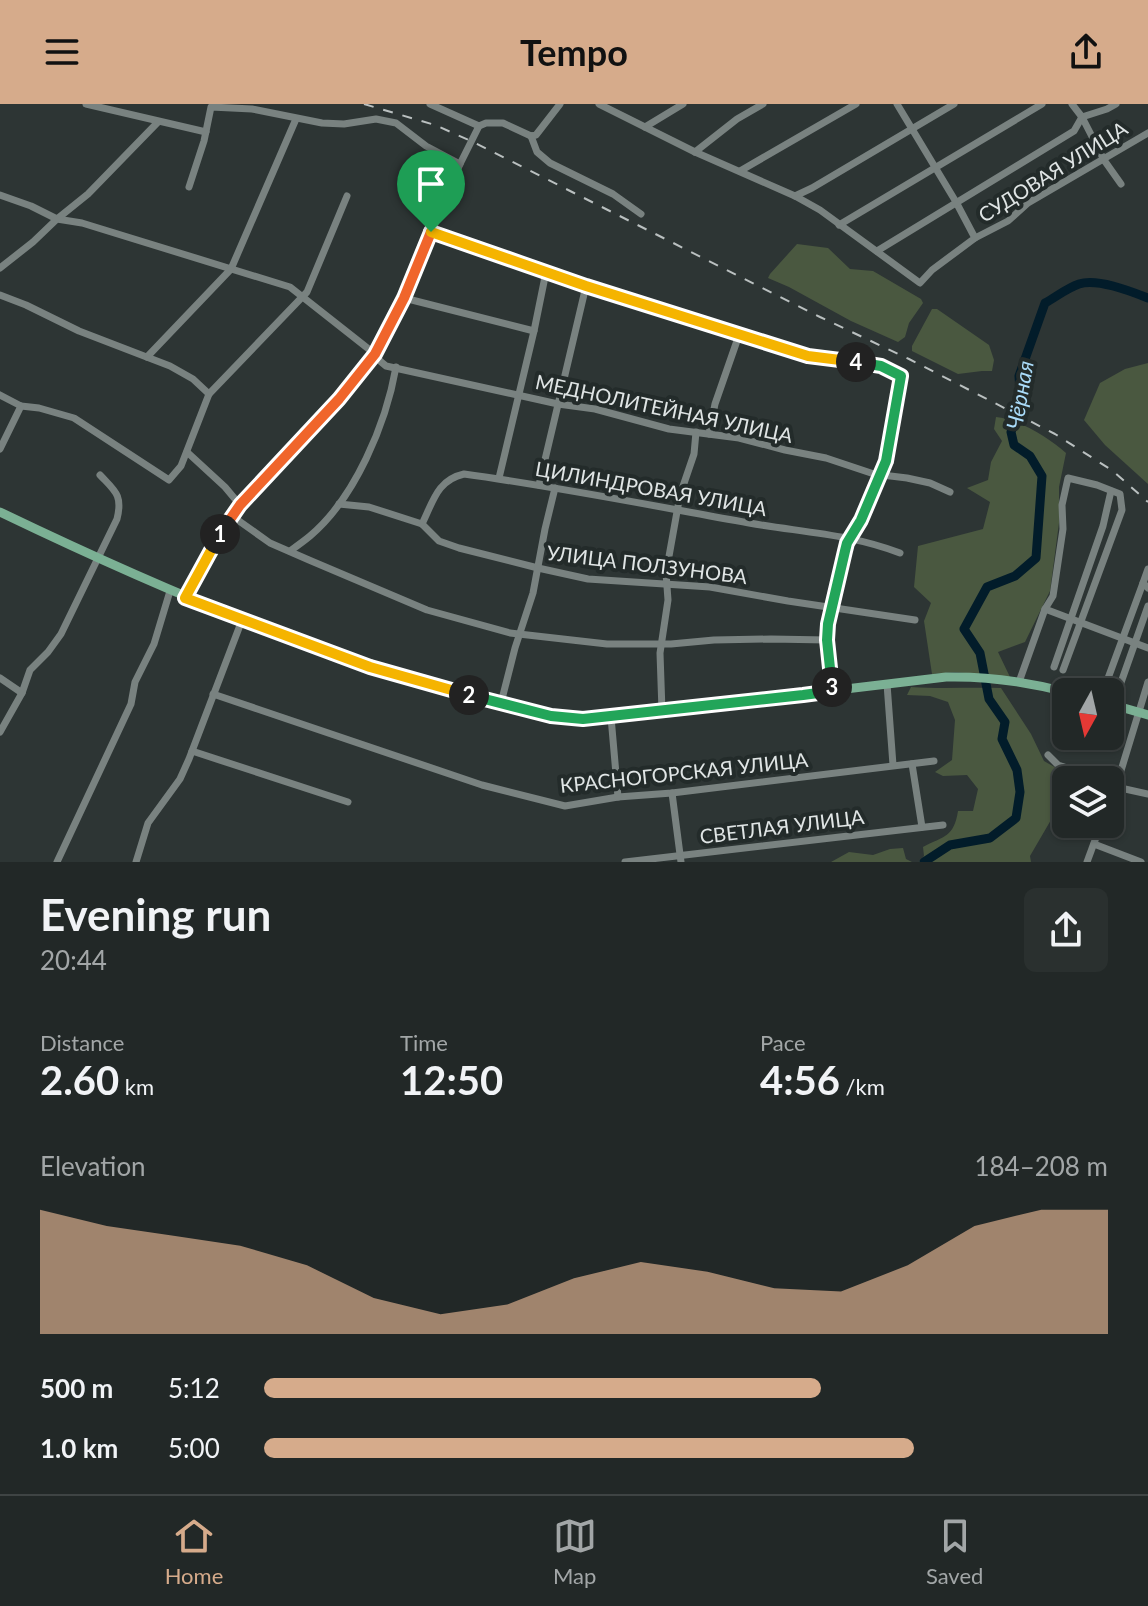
<!DOCTYPE html>
<meta charset="utf-8">
<style>
:root{--surface:#222827;--page:#2a302f;--text:#f1f3f6;--muted:#a2a6a7;--line:#3f4444;--accent:#d6ab8b}
body{margin:0;font-family:Lato,sans-serif;background:var(--page);color:var(--text);height:100vh;display:flex;flex-direction:column;font-size:30px;white-space:nowrap}
*{box-sizing:border-box;margin:0}
p{font-size:26px;color:var(--muted)}
.icon{flex:none;width:44px;height:44px;fill:none;stroke:currentColor;stroke-width:2;stroke-linecap:round;stroke-linejoin:round}
.map{position:relative;height:758px;overflow:hidden}
.panel{display:flex;flex-direction:column;background:var(--surface);flex:1}
.panel>*{flex:none}
.needle{width:52px;rotate:188deg}
.fabs{position:absolute;left:1052px;top:574px;display:grid;gap:16px}
.fabs a{display:grid;place-items:center;width:72px;height:72px;border-radius:12px;background:var(--surface);box-shadow:0 2px 6px #0004,0 0 0 2px var(--line);font-size:40px}
.pin{position:absolute;display:grid;place-items:center;width:68px;height:68px;color:#fff;margin:-82px -34px;border-radius:50% 50% 50% 0;rotate:-45deg;box-shadow:0 0 8px #0007}
.pin .icon{rotate:45deg}
.km{position:absolute;width:40px;height:40px;margin:-20px;border-radius:50%;background:#222;color:#fff;font-size:22px;line-height:40px;text-align:center}
.round{display:grid;place-items:center;flex:none;width:84px;height:84px;border-radius:12px;background:var(--page)}
.overview{display:flex;align-items:center;justify-content:space-between;height:136px;padding:0 40px}
h1{font-size:44px;font-weight:700;line-height:60px}
.figures{display:grid;grid-template-columns:repeat(3,1fr);gap:12px;height:136px;padding:8px 40px}
.figures div{display:grid;align-content:center}
.figures b{font-size:40px;font-weight:700}
.figures small{font-size:22px;font-weight:400}
.figures p{font-size:22px}
.chart{height:224px;padding:16px 40px}
.chart p{display:flex;justify-content:space-between}
.chart svg{width:100%;height:144px;margin-top:8px;fill:var(--accent);opacity:.7}
ul{padding:0 40px;list-style:none;font-size:26px}
li{display:grid;grid-template-columns:128px 96px 1fr;align-items:center;height:60px}
li i{height:20px;border-radius:10px;background:var(--accent)}
header{display:flex;justify-content:space-between;align-items:center;height:104px;padding:0 40px;background:var(--accent);color:#111;font-size:36px;font-weight:700}
.tabs{display:flex;justify-content:space-around;align-items:center;height:112px;border-top:2px solid var(--line);background:var(--surface);font-size:22px;color:var(--muted)}
.tabs a{display:grid;justify-items:center;gap:4px}
.tabs .active{color:var(--accent)}
.map>svg:first-child{display:block}
</style>
<header><svg class="icon" aria-label="menu" viewBox="0 0 24 24"><path d="M4 6h16M4 12h16M4 18h16"/></svg>Tempo<svg class="icon" aria-label="share" viewBox="0 0 24 24"><path d="M12 15V3M7 8l5-5 5 5M5 13v7h14v-7"/></svg></header>
<div class="map">
<svg width="1148" height="758" viewBox="0 0 1148 758">
<rect width="100%" height="100%" fill="#2d3534"/>
<!-- green -->
<g fill="#4a5840">
<polygon points="797,140 828,144 850,165 873,167 921,195 923,199 909,219 905,233 898,238 851,217 789,183 768,174 770,170"/>
<polygon points="932,205 937,205 989,241 994,256 992,267 982,267 958,270 912,247 912,242"/>
<polygon points="1148,259 1148,380 1105,341 1084,316 1100,279 1125,265"/>
<path d="M996,313C1019,315 1049,334 1066,349L1059,383V419L1050,487L1025,538L998,548L1010,573L955,568L932,570L924,517L931,499L914,483L918,442L983,425L990,398L967,384L988,376L991,358L1002,337L994,325Z"/>
<path d="M911,583C942,585 971,583 1001,584L1031,630L1044,657L1065,669L1055,694V709L1030,752L1031,758H919L924,752L923,743C944,732 954,733 958,707H973L978,685L967,671L943,672L935,668L952,656L955,616L948,598L930,592L907,591Z"/>
<polygon points="903,744 906,755 912,758 831,758 849,748 873,751 890,745"/>
</g>
<g fill="none" stroke-linecap="round" stroke-linejoin="round">
<!-- river -->
<path stroke="#021c2a" stroke-width="9" d="M924,758L950,741L990,734L1016,714L1020,688L1017,666L1002,635L1005,618L989,595L980,549L964,525L987,483L1015,472L1036,454L1042,372L1030,352L1014,341L1011,328L1021,301L1019,272L1045,199C1056,193 1067,184 1079,180C1097,174 1130,187 1148,194"/>
<!-- minor -->
<g stroke="#798280" stroke-width="7">
<polyline points="86,0 206,28"/>
<polyline points="430,0 479,22"/>
<polyline points="599,0 695,48 795,92 820,106 920,179 932,166 975,134 956,98 897,0"/>
<polyline points="1072,0 1082,13 1104,56 1121,80"/>
<polyline points="645,23 683,0"/>
<polyline points="531,32 537,48 550,59 613,90 641,110"/>
<polyline points="695,48 737,15 763,0"/>
<polyline points="740,67 856,0"/>
<polyline points="189,83 204,37 211,3 252,5 322,19 344,20 376,15 396,19 426,42 460,60"/>
<polyline points="0,91 31,102 57,115 82,119 290,183 375,250 380,257 386,262 558,300 595,305 669,325 739,334 785,346 826,354 874,370 907,374 930,379 950,388"/>
<polyline points="795,92 812,84 954,0"/>
<polyline points="839,121 1042,0"/>
<polyline points="431,128 546,168 808,252 838,257 866,258 881,262 901,272 886,357 861,416 847,439 828,520 827,536 833,587"/>
<polyline points="975,134 1008,117 1028,99 1148,29"/>
<polyline points="877,147 1074,27 1082,13 1107,5 1116,0"/>
<polyline points="0,164 33,138 57,115 88,90 158,18"/>
<polyline points="0,191 26,201 79,227 170,262 193,275 209,290"/>
<polyline points="404,194 534,227"/>
<polyline points="147,253 231,165 296,15"/>
<polyline points="0,291 21,302 39,304 74,314 169,376 181,362 209,290 307,188 347,92"/>
<polyline points="709,330 715,300 739,231"/>
<polyline points="0,345 21,302"/>
<polyline points="187,348 225,383 240,401"/>
<polyline points="499,374 534,227 546,168"/>
<polyline points="539,381 586,182"/>
<polyline points="339,400 369,403 422,420 439,437 459,444 538,464 588,475 710,483 788,497 915,516"/>
<polyline points="232,412 270,439 309,456 427,506 510,529 607,540 671,540 714,536 771,535 827,536"/>
<path d="M422,420C433,398 437,376 464,370C559,383 654,402 749,419C800,428 851,430 900,449"/>
<path d="M290,447C297,442 304,437 310,432C355,394 386,320 396,263"/>
<polyline points="1148,465 1143,479 1148,484"/>
<polyline points="185,494 219,431 240,401 339,295 375,250 404,194 460,60 479,22 486,19 503,19 531,32 536,31 560,0"/>
<polyline points="1045,505 1148,544"/>
<polyline points="1054,563 1103,422 1111,387"/>
<polyline points="0,574 22,589"/>
<polyline points="1107,577 1143,479"/>
<polyline points="1019,578 1045,505 1053,492 1063,425 1062,401 1068,374 1097,381 1120,390 1122,406 1063,566"/>
<polyline points="887,580 893,661"/>
<polyline points="1118,587 1148,502"/>
<polyline points="213,590 482,681 565,702 618,693 672,689 934,657"/>
<polyline points="501,599 515,544 533,489 545,425 555,384"/>
<polyline points="662,607 660,549 668,496 666,469 680,391 694,350 696,328"/>
<polyline points="611,613 618,693"/>
<path d="M0,628L22,589L30,566L48,548L61,530L117,415C123,391 115,387 100,371"/>
<polyline points="192,647 348,698"/>
<polyline points="1048,651 1058,661 1103,676"/>
<polyline points="912,660 922,723"/>
<polyline points="1110,680 1116,683 1148,690"/>
<polyline points="672,689 681,758"/>
<polyline points="1110,696 1116,683 1148,578"/>
<polyline points="1094,740 1141,758"/>
<polyline points="57,758 131,600 135,578 154,540 170,487"/>
<polyline points="136,758 148,719 180,675 189,655 242,516"/>
<polyline points="625,758 943,721"/>
<polyline points="1087,758 1101,720"/>
</g>
<!-- major -->
<g stroke="#7bb094" stroke-width="9">
<path d="M0,408C179,494 357,569 551,612L568,615L602,614L946,573C986,572 1027,578 1066,588"/>
<polyline points="1110,600 1148,611"/>
</g>
<!-- rail -->
<polyline stroke="#bac0c0" stroke-width="2" stroke-dasharray="10 10" stroke-linecap="butt" points="364,0 435,21 471,37 820,213 909,255 1055,330 1113,367 1148,398"/>
</g>
<g fill="none" stroke-linecap="round" stroke-linejoin="round">
<defs>
<polyline id="split-1" points="220,430 240,401 339,295 375,250 404,194 431,128"/>
<polyline id="split-2" points="220,430 185,494 370,563 469,591"/>
<polyline id="split-3" points="469,591 551,612 583,615 803,591 833,587 832,583"/>
<polyline id="split-4" points="832,583 827,536 828,520 845,447 847,439 861,416 886,357 901,272 881,262 856,258"/>
<polyline id="split-5" points="431,128 586,182 808,252 856,258"/>
</defs>
<!-- split-1 casing -->
<use href="#split-1" stroke="#fff" stroke-width="16"/>
<!-- split-2 casing -->
<use href="#split-2" stroke="#fff" stroke-width="16"/>
<!-- split-3 casing -->
<use href="#split-3" stroke="#fff" stroke-width="16"/>
<!-- split-4 casing -->
<use href="#split-4" stroke="#fff" stroke-width="16"/>
<!-- split-5 casing -->
<use href="#split-5" stroke="#fff" stroke-width="16"/>
<!-- split-1 -->
<use href="#split-1" stroke="#f0652b" stroke-width="10"/>
<!-- split-2 -->
<use href="#split-2" stroke="#f5b400" stroke-width="10"/>
<!-- split-3 -->
<use href="#split-3" stroke="#22a559" stroke-width="10"/>
<!-- split-4 -->
<use href="#split-4" stroke="#22a559" stroke-width="10"/>
<!-- split-5 -->
<use href="#split-5" stroke="#f5b400" stroke-width="10"/>
</g>
<g text-anchor="middle" stroke-width="8" stroke-linejoin="round" paint-order="stroke">
<!-- street labels -->
<g font-size="20" fill="#e0e5e5" stroke="#232b2a">
<text transform="translate(1053 68) rotate(-32)" y="7">СУДОВАЯ УЛИЦА</text>
<text transform="translate(664 305) rotate(12)" y="7">МЕДНОЛИТЕЙНАЯ УЛИЦА</text>
<text transform="translate(651 385) rotate(10)" y="7">ЦИЛИНДРОВАЯ УЛИЦА</text>
<text transform="translate(647 461) rotate(7)" y="7">УЛИЦА ПОЛЗУНОВА</text>
<text transform="translate(684 669) rotate(-6)" y="7">КРАСНОГОРСКАЯ УЛИЦА</text>
<text transform="translate(782 723) rotate(-7)" y="7">СВЕТЛАЯ УЛИЦА</text>
</g>
<!-- water labels -->
<g font-size="22" font-style="italic" fill="#aadcfa" stroke="#232b2a">
<text transform="translate(1020 291) rotate(-80)" y="8">Чёрная</text>
</g>
</g>
</svg>
<div class="fabs">
<a><svg class="needle" viewBox="-14 -14 28 28"><path d="M0-13l5 13h-10z" fill="#e53935"/><path d="M0 13l5-13h-10z" fill="#a2a6a7"/></svg></a>
<a><svg class="icon" aria-label="layers" viewBox="0 0 24 24"><path d="M12 4l9 5-9 5-9-5zM3 14l9 5 9-5"/></svg></a>
</div>
<div class="pin" style="left:431px;top:128px;background:#1e9e55"><svg class="icon" aria-label="arrive" viewBox="0 0 24 24"><path d="M6 21V4h12l-3 4 3 4H6"/></svg></div>
<b class="km" style="left:220px;top:430px">1</b>
<b class="km" style="left:469px;top:591px">2</b>
<b class="km" style="left:832px;top:583px">3</b>
<b class="km" style="left:856px;top:258px">4</b>
</div>
<section class="panel">
<div class="overview"><div><h1>Evening run</h1><p>20:44</p></div><a class="round"><svg class="icon" aria-label="share" viewBox="0 0 24 24"><path d="M12 15V3M7 8l5-5 5 5M5 13v7h14v-7"/></svg></a></div>
<div class="figures">
<div><p>Distance</p><b>2.60<small> km</small></b></div>
<div><p>Time</p><b>12:50</b></div>
<div><p>Pace</p><b>4:56<small> /km</small></b></div>
</div>
<div class="chart"><p><span>Elevation</span>184–208 m</p>
<svg viewBox="0 0 160 44" preserveAspectRatio="none"><path d="M0 44V6L10 11L20 14L30 17L40 23L50 33L60 38L70 35L80 27L90 22L100 25L110 30L120 31L130 23L140 11L150 6L160 6V44z"/></svg>
</div>
<ul>
<li><b>500 m</b>5:12<i style="width:66%"></i></li>
<li><b>1.0 km</b>5:00<i style="width:77%"></i></li>
</ul>
</section>
<nav class="tabs">
<a class="active"><svg class="icon" aria-label="home" viewBox="0 0 24 24"><path d="M3 11l9-7 9 7M6 9v11h12V9"/></svg>Home</a>
<a><svg class="icon" aria-label="map" viewBox="0 0 24 24"><path d="M3 6l6-2 6 2 6-2v14l-6 2-6-2-6 2zM9 4v14M15 6v14"/></svg>Map</a>
<a><svg class="icon" aria-label="saved" viewBox="0 0 24 24"><path d="M7 4h10v16l-5-4-5 4z"/></svg>Saved</a>
</nav>
